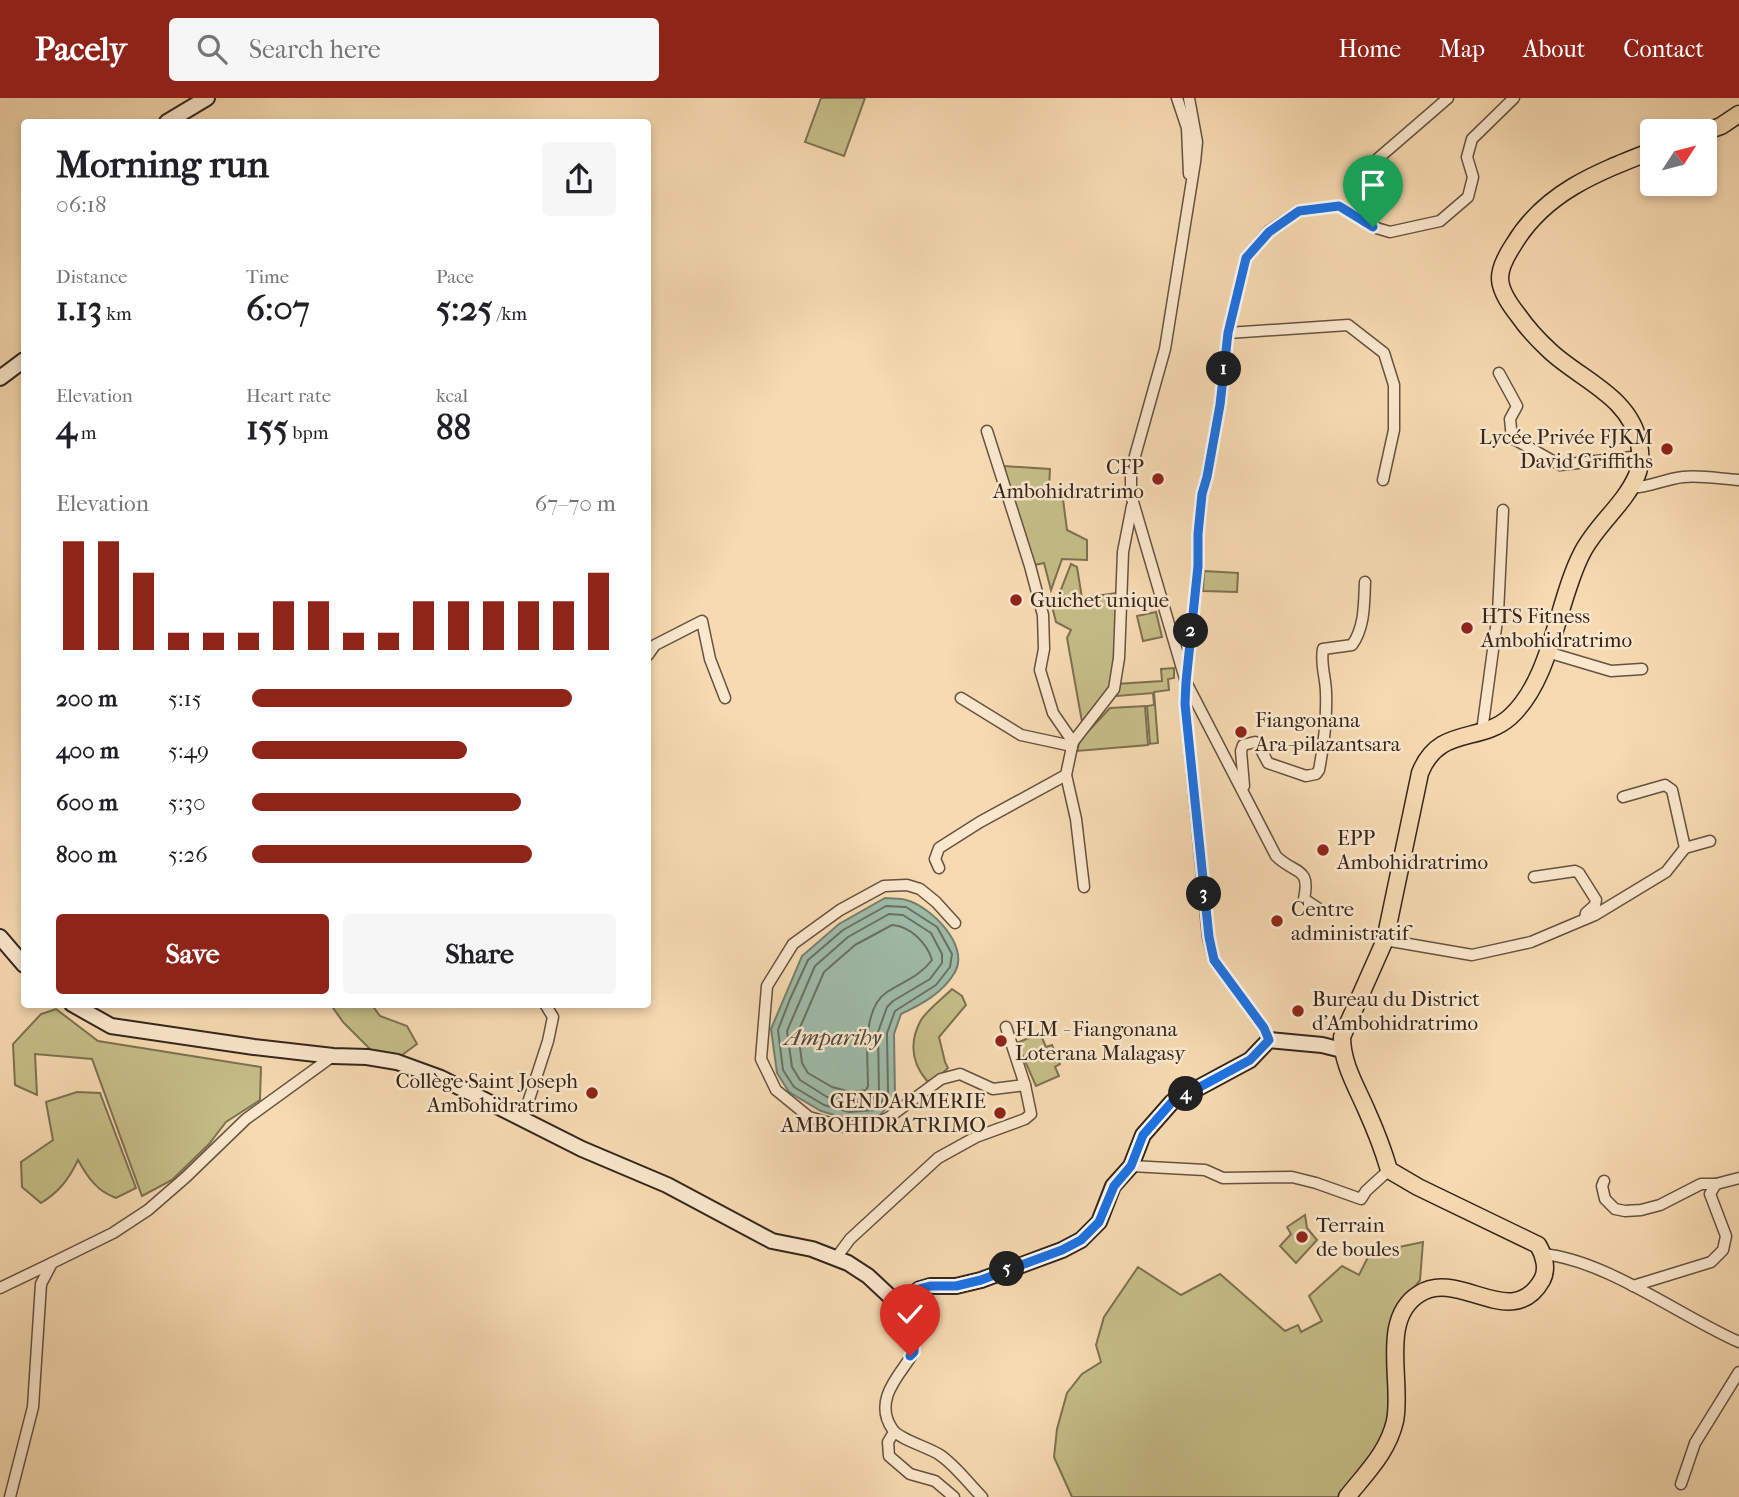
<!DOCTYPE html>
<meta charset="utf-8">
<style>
:root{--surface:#fff;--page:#f6f6f6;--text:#202124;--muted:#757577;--accent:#8f2418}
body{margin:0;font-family:"IM FELL French Canon",serif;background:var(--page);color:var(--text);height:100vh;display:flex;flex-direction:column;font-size:26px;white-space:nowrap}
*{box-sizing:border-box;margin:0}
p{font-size:23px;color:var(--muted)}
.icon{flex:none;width:38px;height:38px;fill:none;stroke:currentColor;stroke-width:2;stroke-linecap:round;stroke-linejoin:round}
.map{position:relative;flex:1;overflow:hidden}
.panel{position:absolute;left:21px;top:21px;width:630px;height:889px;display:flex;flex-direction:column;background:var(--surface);border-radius:7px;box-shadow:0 4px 10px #0003}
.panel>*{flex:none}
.needle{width:46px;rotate:54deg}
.buttons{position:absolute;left:1640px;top:21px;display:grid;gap:14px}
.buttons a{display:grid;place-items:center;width:77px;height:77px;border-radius:7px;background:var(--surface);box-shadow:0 4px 10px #0003;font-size:35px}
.pin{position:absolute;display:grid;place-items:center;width:60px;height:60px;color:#fff;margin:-72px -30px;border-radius:50% 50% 50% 0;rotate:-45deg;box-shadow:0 0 7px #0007}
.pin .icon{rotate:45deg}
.km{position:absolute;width:35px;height:35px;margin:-18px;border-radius:50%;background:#222;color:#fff;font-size:19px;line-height:35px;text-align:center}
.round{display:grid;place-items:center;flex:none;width:74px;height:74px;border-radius:7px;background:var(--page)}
.head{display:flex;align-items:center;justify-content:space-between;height:119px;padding:0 35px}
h1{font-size:38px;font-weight:800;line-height:52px}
.stats{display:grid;grid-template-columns:repeat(3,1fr);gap:10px;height:119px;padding:7px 35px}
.stats div{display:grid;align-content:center}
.stats b{font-size:35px;font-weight:800}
.stats small{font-size:19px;font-weight:400}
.stats p{font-size:19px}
.chart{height:196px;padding:14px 35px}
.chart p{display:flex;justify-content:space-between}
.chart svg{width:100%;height:126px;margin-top:7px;stroke:var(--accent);stroke-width:6}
.cta{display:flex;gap:14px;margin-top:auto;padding:14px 35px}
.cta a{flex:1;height:80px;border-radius:7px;background:var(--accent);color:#fff;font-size:28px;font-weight:800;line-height:80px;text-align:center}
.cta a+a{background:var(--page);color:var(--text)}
ul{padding:0 35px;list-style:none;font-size:23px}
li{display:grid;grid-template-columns:112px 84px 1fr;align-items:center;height:52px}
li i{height:18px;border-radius:9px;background:var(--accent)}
header{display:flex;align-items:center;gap:42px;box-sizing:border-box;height:98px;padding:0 35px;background:var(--accent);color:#fff}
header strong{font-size:33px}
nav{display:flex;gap:38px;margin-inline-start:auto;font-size:24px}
.search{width:490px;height:63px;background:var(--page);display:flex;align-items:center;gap:18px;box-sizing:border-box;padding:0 24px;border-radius:7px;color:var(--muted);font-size:26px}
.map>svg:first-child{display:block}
</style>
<header>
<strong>Pacely</strong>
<div class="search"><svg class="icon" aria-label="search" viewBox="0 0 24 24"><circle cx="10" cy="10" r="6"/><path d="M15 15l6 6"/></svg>Search here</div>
<nav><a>Home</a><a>Map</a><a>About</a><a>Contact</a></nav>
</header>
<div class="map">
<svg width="1739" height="1399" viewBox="0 0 1739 1399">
<rect width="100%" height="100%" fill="#f7dab1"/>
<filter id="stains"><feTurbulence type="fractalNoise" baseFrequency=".00286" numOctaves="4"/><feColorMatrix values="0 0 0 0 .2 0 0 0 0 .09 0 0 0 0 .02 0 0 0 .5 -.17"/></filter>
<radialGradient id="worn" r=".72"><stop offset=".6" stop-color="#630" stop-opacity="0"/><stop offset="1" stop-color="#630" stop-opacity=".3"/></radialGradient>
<!-- green -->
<g fill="#c5bd86" stroke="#7c7151" stroke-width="2">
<polygon points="821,0 865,0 844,58 805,44"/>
<polygon points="1004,368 1050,371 1049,390 1063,401 1067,432 1087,442 1087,462 1062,461 1051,492 1044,465 1030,468"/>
<path d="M1071,466L1077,469L1082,500L1117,495C1117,529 1121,581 1098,609C1093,615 1087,620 1082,624L1067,540L1071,532L1056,524L1053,512Z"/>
<polygon points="1204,473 1238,475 1237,494 1203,493"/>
<polygon points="1156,514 1162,539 1143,543 1137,518"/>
<polygon points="1174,570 1174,580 1168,581 1169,592 1154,594 1158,645 1150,646 1147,608 1154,607 1153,595 1117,598 1116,586 1162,583 1161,571"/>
<polygon points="1145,608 1148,647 1077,653 1080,642 1110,610"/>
<path d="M952,891L962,898L966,907L939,939L945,964L948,970L935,982L927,983C911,964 909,944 921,922C928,911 943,900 952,891Z"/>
<polygon points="331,907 372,907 380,918 407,928 417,946 402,957 378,959 343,924"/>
<polygon points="56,911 98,943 261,969 260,1002 226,1024 209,1046 172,1082 142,1098 92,961 35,956 37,997 15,987 13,946 41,916"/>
<polygon points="1040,935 1046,949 1052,947 1060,966 1055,969 1059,978 1036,988 1017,945"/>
<path d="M77,994L100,995L136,1090L116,1100C97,1093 88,1080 78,1062C69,1081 59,1094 41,1105L22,1089L21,1064L53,1042L46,1004Z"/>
<polygon points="1305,1117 1307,1130 1317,1142 1296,1165 1280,1148 1291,1136 1287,1129"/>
<polygon points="1423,1144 1420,1182 1403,1204 1392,1310 1383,1340 1370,1364 1339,1399 1072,1399 1054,1359 1057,1331 1067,1295 1082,1276 1101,1264 1096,1247 1104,1219 1138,1169 1181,1197 1220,1176 1285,1233 1298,1227 1301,1234 1322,1223 1309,1198 1342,1168 1359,1177 1370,1155"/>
</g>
<!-- water -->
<path fill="#9ebba8" stroke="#747f70" stroke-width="2" d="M885,800C892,801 900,800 906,802C930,808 970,847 955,874C943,895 922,906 901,916L894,936L895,998L879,1019L848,1021L821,1013L789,994L777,975L771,931L802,858L839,826Z"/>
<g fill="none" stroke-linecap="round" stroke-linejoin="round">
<!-- shore -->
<g stroke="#697062" stroke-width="2">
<polygon points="886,808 906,809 937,829 952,856 950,869 936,887 895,913 887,935 888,995 875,1012 849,1014 824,1007 794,989 783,972 778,932 790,901 808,862 843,832"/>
<polygon points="889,816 903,817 931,835 942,856 942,865 930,881 893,903 887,909 878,934 879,993 870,1004 850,1005 827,999 800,982 792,969 787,933 815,868 848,839"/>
<path d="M892,827C910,828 927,845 932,862C919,879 904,883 887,894C861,911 868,962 868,988L866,992L851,994L832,989L808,975L802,965L798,934L824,874L855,847Z"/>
</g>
<defs>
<g id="street">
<polyline points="1177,0 1187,30 1189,76"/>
<path d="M1189,0L1197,44L1195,64L1165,251L1131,372V397L1186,584L1276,758C1295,777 1311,768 1304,801L1319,811"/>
<polyline points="1367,70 1448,0"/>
<polyline points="1228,235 1348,227 1384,255 1394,287 1394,332 1383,382"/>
<polyline points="1499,275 1517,308 1510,321 1512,340 1560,367 1641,358"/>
<polyline points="987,333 1030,468 1043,517 1044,551 1040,572 1053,615 1073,644"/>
<path d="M1629,390C1649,390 1664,381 1683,379C1701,377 1721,381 1739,382"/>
<polyline points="1547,554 1611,573 1642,571"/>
<polyline points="648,557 655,547 702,523 710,561 725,600"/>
<polyline points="961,600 1021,637 1072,648"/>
<polyline points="1482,633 1498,515 1503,412"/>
<path d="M1244,688L1241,653L1243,647L1255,644L1258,646L1268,665L1306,678L1316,676L1319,672C1324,646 1327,622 1326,595C1326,580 1320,566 1323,551L1352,547C1365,529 1364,505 1365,484"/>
<polyline points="1623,699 1665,687 1672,692 1685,750"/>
<polyline points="939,770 935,761 939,750 980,724 1066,677"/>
<polyline points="1534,779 1575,773 1579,775 1596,802 1595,807 1586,815 1585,821"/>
<polyline points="1084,789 1076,721 1066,677 1073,644 1114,591 1119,560 1123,454 1132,408"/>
<polyline points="1385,842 1472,857 1531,844 1595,817 1666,774 1685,750 1710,743"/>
<polyline points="1006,929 1025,987"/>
<polyline points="1269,942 1264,930 1214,862 1208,839 1185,606 1186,584 1198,468 1198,436 1202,396 1207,378 1220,307 1228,235 1246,160 1269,133 1299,113 1339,108 1373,129 1390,134 1440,123 1468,99 1473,79 1467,59 1472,41 1514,0"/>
<polyline points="523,1020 548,943 553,919 545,906"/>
<polyline points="1131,1068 1205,1072 1223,1080 1292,1079 1316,1085 1361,1101 1366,1093 1389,1072"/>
<polyline points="1604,1083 1602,1088 1605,1101 1615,1111 1625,1113 1641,1112 1660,1107 1701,1086 1716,1086 1739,1080"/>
<path d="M1543,1156C1606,1162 1680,1218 1739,1244"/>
<polyline points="836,1160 850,1141 938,1060 976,1039 1025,1021 1031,1016 1025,987 993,991 960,976 941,981 888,1020 869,1027 844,1029 809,1019 776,992 761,961 767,888 793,846 840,812 884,788 907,787 920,791 936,804 955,825"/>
<polyline points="1633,1188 1711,1164 1723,1152 1726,1138 1710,1096 1716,1086"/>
<polyline points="0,1190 52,1165"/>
<path d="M899,1207L905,1229L902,1232C905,1238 913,1243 914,1249C916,1264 867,1296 893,1332C901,1342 928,1349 940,1357C956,1368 969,1386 982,1399"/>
<polyline points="894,1334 888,1344 889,1358 910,1376 935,1383 954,1399"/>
<polyline points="1681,1386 1695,1345 1739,1274"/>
<polyline points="10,1399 33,1309 41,1186 52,1165 113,1135 148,1112 186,1079 246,1021 333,958"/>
</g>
<g id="secondary">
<polyline points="167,24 207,0"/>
<polyline points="0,280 24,262"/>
<polyline points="0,839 24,867"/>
<polyline points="72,906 111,928 254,949 333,958 367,959 397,964 441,980 582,1051 667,1087 772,1143 812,1151 848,1165 868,1178 899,1207 920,1191 930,1188 956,1188 981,1182 1062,1152 1081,1142 1099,1124 1113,1088 1131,1068 1143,1037 1172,1004 1250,962 1269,942 1322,947 1342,952"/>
</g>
<g id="primary">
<polyline points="1704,34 1721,28 1739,16"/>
<path d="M1347,1399C1366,1375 1388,1354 1395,1323C1403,1285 1379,1221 1419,1196C1459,1170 1512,1235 1542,1182C1548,1171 1544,1157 1538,1147L1418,1089L1389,1072C1383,1051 1375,1031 1366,1011C1356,988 1342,965 1342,939L1385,842L1420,675C1439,627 1480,646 1510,619C1552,581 1557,503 1582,455C1596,427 1625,406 1637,377C1641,367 1641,356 1639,346C1631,299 1581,282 1550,253C1538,242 1527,230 1518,217C1510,207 1500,193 1500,180C1500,168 1508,155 1514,146C1545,94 1598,74 1652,53"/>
</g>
</defs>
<!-- street casing -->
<use href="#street" stroke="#655241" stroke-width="13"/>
<!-- secondary casing -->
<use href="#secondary" stroke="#34251c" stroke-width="18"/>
<!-- primary casing -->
<use href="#primary" stroke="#34251c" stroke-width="19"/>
<!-- street -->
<use href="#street" stroke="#fae7cc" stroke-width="10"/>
<!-- secondary -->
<use href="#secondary" stroke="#fae7cc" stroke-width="14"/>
<!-- primary -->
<use href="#primary" stroke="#f7dab1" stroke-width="16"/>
</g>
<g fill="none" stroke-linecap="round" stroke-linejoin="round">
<defs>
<polyline id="route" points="910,1258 914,1254 914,1247 902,1232 905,1229 899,1207 919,1191 930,1188 956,1188 981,1182 1062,1152 1081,1142 1099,1124 1114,1088 1131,1068 1143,1037 1172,1004 1250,962 1269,942 1264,930 1214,862 1209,839 1185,606 1186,584 1198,468 1198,436 1202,396 1207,379 1220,307 1228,235 1246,160 1269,134 1299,113 1339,108 1373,129"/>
</defs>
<!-- route casing -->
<use href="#route" stroke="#fff" stroke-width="14"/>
<!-- route -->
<use href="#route" stroke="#1a73e8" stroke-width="9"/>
</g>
<!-- markers -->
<g fill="#8f2418" stroke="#fae7cc" stroke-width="2.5">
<circle cx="1667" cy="351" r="7"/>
<circle cx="1158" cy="381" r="7"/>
<circle cx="1016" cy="502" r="7"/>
<circle cx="1467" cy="530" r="7"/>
<circle cx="1241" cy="634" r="7"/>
<circle cx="1323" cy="752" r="7"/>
<circle cx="1277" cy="823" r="7"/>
<circle cx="1298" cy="913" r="7"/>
<circle cx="1001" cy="943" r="7"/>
<circle cx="592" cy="995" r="7"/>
<circle cx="1000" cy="1015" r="7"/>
<circle cx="1302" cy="1139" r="7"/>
</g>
<g text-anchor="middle" stroke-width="5" stroke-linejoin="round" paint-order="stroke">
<!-- poi labels -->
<g font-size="21" fill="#34251c" stroke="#fae7cc" text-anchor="start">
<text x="1653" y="346" text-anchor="end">Lycée Privée FJKM<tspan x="1653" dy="24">David Griffiths</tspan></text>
<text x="1144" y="376" text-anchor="end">CFP<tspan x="1144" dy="24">Ambohidratrimo</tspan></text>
<text x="1030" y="509">Guichet unique</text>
<text x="1481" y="525">HTS Fitness<tspan x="1481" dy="24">Ambohidratrimo</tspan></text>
<text x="1255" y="629">Fiangonana<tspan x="1255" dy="24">Ara-pilazantsara</tspan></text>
<text x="1337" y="747">EPP<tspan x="1337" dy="24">Ambohidratrimo</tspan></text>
<text x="1291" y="818">Centre<tspan x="1291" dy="24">administratif</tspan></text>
<text x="1312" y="908">Bureau du District<tspan x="1312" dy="24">d'Ambohidratrimo</tspan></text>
<text x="1015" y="938">FLM - Fiangonana<tspan x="1015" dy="24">Loterana Malagasy</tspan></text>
<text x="578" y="990" text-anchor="end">Collège Saint Joseph<tspan x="578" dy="24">Ambohidratrimo</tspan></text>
<text x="986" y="1010" text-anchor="end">GENDARMERIE<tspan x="986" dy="24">AMBOHIDRATRIMO</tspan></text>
<text x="1316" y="1134">Terrain<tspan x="1316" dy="24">de boules</tspan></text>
</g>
<!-- water labels -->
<g font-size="23" font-style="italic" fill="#4e4a3f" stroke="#fae7cc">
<text x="833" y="947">Amparihy</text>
</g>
</g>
<rect width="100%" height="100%" filter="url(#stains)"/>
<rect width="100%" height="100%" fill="url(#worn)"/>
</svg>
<div class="buttons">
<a><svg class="needle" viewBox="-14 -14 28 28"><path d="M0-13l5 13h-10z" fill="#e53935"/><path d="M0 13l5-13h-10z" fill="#757577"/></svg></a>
</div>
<div class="pin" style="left:1373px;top:129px;background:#1e9e55"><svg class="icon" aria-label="arrive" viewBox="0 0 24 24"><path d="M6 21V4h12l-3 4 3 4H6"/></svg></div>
<div class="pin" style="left:910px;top:1258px;background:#d93025"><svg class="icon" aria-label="check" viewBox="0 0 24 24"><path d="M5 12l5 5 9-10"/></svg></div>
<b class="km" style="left:1224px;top:271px">1</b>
<b class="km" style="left:1191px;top:533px">2</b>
<b class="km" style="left:1204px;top:796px">3</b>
<b class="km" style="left:1186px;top:996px">4</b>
<b class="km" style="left:1007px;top:1171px">5</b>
<section class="panel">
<div class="head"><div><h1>Morning run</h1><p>06:18</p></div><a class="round"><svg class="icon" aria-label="share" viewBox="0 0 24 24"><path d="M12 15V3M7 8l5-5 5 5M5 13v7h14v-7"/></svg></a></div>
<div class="stats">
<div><p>Distance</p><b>1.13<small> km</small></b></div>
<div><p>Time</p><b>6:07</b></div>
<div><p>Pace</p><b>5:25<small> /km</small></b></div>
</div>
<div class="stats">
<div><p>Elevation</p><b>4<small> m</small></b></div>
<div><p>Heart rate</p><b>155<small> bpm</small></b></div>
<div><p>kcal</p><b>88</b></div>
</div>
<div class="chart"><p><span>Elevation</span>67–70 m</p>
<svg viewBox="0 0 160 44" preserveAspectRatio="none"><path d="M5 44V6M15 44V6M25 44V17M35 44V38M45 44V38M55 44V38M65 44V27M75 44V27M85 44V38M95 44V38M105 44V27M115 44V27M125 44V27M135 44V27M145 44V27M155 44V17"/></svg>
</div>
<ul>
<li><b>200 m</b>5:15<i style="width:88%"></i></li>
<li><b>400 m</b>5:49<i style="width:59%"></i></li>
<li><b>600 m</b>5:30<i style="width:74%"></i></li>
<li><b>800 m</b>5:26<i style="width:77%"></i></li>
</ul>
<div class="cta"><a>Save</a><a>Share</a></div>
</section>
</div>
